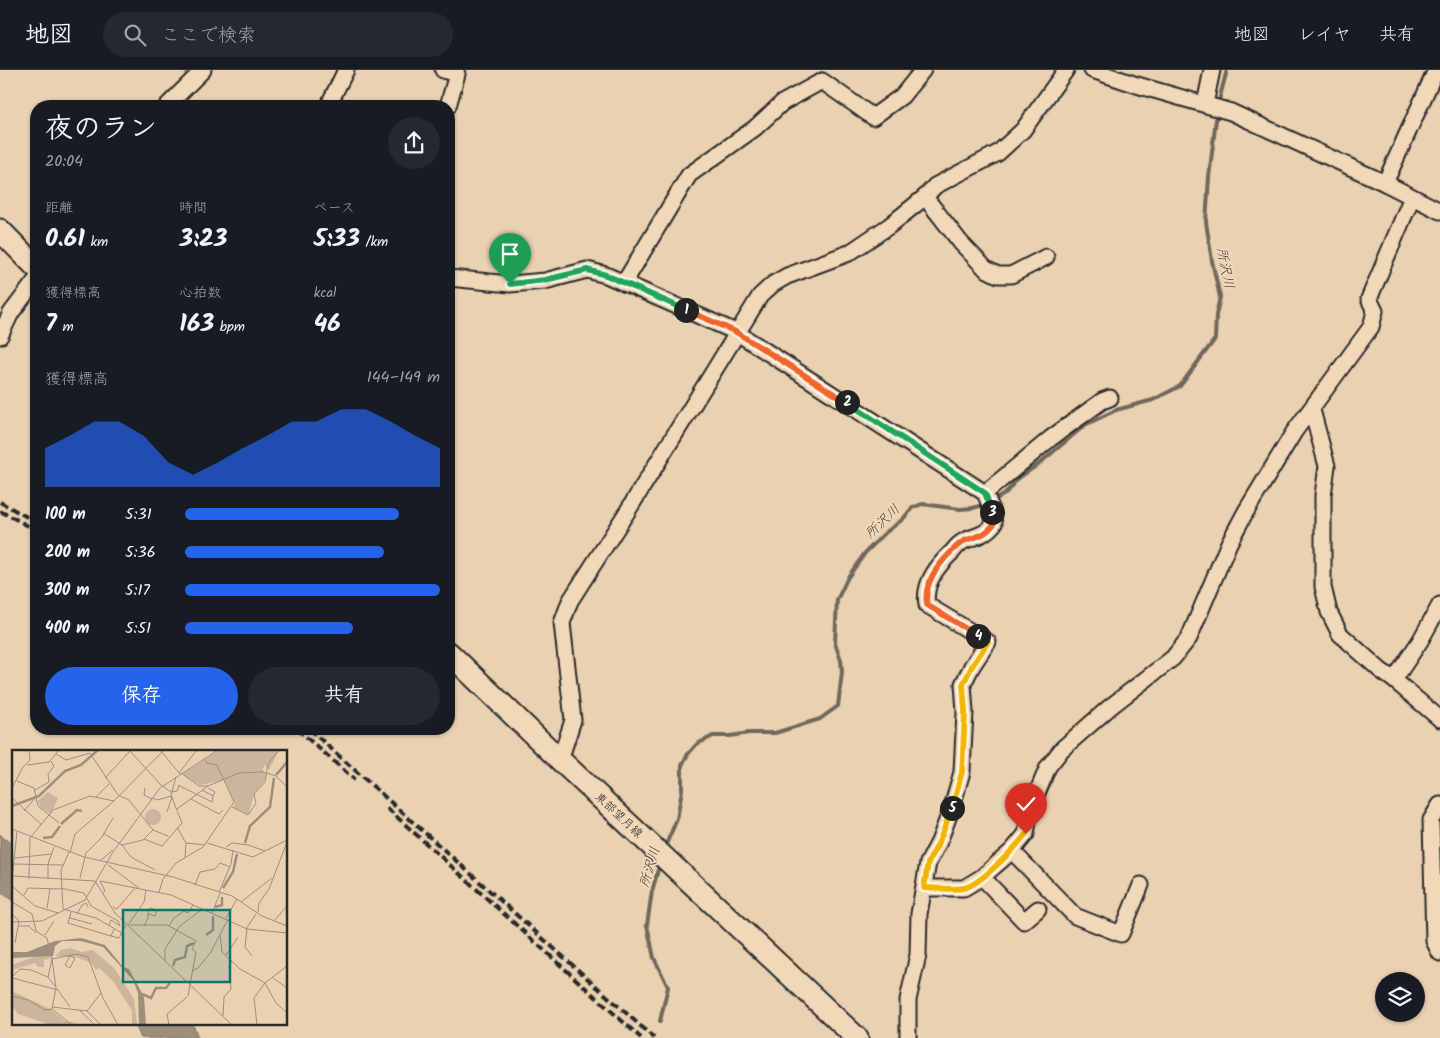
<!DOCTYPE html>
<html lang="ja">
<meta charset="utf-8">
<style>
:root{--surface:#171b24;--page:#242831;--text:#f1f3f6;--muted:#9ea1a6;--line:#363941;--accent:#2563eb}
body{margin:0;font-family:Kalam,"Klee One",sans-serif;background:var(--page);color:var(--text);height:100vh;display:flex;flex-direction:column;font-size:19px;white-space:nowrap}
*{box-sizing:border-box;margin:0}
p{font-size:16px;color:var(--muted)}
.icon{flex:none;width:28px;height:28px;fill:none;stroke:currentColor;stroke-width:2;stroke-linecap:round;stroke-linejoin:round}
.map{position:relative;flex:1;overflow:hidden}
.sheet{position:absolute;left:30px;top:30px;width:425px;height:635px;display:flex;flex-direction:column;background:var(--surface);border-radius:20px;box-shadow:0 1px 4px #0004}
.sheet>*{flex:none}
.tools{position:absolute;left:1375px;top:902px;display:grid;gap:10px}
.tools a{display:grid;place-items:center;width:50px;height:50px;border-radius:50%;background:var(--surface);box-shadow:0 1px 4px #0004;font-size:25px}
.pin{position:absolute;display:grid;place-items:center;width:42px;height:42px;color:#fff;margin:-51px -21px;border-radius:50% 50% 50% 0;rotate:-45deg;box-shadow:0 0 5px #0007}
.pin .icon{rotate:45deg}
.km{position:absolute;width:25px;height:25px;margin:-12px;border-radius:50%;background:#222;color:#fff;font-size:14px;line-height:25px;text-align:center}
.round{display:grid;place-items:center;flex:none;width:52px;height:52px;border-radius:26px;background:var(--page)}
.summary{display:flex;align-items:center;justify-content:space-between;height:85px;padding:0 15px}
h1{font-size:28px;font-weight:600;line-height:38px}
.metrics{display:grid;grid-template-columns:repeat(3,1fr);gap:8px;height:85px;padding:5px 15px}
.metrics div{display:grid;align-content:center}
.metrics b{font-size:25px;font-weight:600}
.metrics small{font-size:14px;font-weight:400}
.metrics p{font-size:14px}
.chart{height:140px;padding:10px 15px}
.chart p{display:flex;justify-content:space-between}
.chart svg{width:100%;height:90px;margin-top:5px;fill:var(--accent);opacity:.7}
.button{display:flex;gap:10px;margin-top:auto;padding:10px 15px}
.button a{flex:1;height:58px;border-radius:30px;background:var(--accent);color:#fff;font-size:20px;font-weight:600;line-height:58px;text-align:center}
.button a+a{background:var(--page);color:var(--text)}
ul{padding:0 15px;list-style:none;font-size:16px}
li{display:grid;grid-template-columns:80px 60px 1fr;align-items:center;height:38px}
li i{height:12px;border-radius:6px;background:var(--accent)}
header{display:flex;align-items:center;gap:30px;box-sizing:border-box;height:70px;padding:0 25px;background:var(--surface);border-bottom:1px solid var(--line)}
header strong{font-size:24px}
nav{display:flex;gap:28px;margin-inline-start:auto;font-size:18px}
.search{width:350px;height:45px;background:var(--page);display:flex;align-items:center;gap:12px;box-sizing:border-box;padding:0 18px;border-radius:28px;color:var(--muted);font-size:19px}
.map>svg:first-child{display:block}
</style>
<header>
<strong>地図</strong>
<div class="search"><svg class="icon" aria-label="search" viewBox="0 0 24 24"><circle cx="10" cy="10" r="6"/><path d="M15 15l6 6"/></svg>ここで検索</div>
<nav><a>地図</a><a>レイヤ</a><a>共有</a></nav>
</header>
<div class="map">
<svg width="1440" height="968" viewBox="0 0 1440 968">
<rect width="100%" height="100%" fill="#e9d1b2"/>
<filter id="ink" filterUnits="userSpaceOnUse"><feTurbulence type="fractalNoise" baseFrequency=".02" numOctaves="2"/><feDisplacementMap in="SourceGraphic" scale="10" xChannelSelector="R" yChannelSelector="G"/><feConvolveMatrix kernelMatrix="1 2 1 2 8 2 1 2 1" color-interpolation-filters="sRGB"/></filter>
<g filter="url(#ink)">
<!-- water -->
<g fill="#9e8f7d" stroke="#70675c">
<polygon points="0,764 4,769 14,774 14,831 0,821"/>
<polygon points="135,954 191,954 194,957 198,968 141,968"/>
</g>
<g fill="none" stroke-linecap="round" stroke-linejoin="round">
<!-- stream -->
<g stroke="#70675c" stroke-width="4">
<polyline points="1218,34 1227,0"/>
<polyline points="992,431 1005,424 1017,409 1040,393 1085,355 1116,340 1153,330 1180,316 1215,269 1216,245 1220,227 1212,191 1206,152 1209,107 1217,41"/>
<polyline points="664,779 677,749 682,720 682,695 688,684 697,674 713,666 730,666 749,663 775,663 820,649 838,636 842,602 841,590 835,573 837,530 848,507 865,483 885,463 903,449 912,438 922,434 960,439 973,438 986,434"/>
<polyline points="660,793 652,821 647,855 654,888 668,917 660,951"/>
</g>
<defs>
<g id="street">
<polyline points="443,0 457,4 448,36"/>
<polyline points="1092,0 1137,15 1231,42 1385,113 1440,141"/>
<polyline points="1205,34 1212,0"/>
<polyline points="167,36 203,0"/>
<polyline points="330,36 331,30 346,0"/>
<polyline points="1385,113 1436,0"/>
<polyline points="925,127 961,173 986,199 998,205 1011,205 1046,187"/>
<path d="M449,208L510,214L545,211L587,200L606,205L736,262L985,423L992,440L994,454C984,466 977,465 964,471C960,473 956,477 953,481C938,495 923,513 927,535L988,572L972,596L963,614L965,642L962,702L952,737L939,772L928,793L919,844L918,885L908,930V968"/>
<polyline points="624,213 689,105 755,58 782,33 822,11 873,47 902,26 923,0"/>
<polyline points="0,266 11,243 36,210"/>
<polyline points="1312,340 1327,396 1323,425 1323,517 1329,542 1340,564 1380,600 1394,610 1440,649"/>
<polyline points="985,423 1051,368 1102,331 1110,328"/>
<polyline points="1394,610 1420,571 1440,535"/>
<polyline points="560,690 573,650 562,553 570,531 627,442 760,226 773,214 787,206 849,183 889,156 925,127 935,116 998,83 1023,60 1066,0"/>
<polyline points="1440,735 1431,750 1434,871 1440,883"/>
<polyline points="1012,781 1075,846 1121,864 1141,815"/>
<polyline points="982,807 1024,851 1038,839"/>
<polyline points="924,818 964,818 982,807 1012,781 1026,764 1030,740 1048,697 1062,679 1110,637 1173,588 1189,568 1229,473 1245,443 1294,362 1371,257 1375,241 1369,229 1412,127"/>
</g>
<g id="secondary">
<polyline points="0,160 36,197"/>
<polyline points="449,583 560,690 857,968"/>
</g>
</defs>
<!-- street casing -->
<use href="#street" stroke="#2b2b2b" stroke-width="19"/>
<!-- secondary casing -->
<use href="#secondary" stroke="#2b2b2b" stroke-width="25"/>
<!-- street -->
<use href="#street" stroke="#f1d8b8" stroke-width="15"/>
<!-- secondary -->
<use href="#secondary" stroke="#f1d8b8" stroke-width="21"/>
<!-- rail -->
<g stroke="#2b2b2b" stroke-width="4" stroke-dasharray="8 4" stroke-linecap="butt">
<polyline points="0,432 36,452"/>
<polyline points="0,441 36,460"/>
<polyline points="297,659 355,710"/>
<polyline points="309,659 654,968"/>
<polyline points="387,738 641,968"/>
</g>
</g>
</g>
<g fill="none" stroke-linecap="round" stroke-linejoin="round" filter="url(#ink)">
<defs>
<polyline id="split-1" points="510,214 545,210 587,200 606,205 686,240"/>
<polyline id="split-2" points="686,240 736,262 847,332"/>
<polyline id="split-3" points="847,332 985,423 992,442"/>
<path id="split-4" d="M978,566L927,535C923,513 938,495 952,481C956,477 960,473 964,471C978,465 984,467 994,454L992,442"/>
<polyline id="split-5" points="952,738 962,702 965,642 963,614 972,596 988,572 978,566"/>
<path id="split-6" d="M952,738L939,772L928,793L924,818C935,818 953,820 964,818C980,815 1015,778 1026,764"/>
</defs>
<!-- split-1 casing -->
<use href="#split-1" stroke="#fff" stroke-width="10"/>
<!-- split-2 casing -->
<use href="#split-2" stroke="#fff" stroke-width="10"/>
<!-- split-3 casing -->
<use href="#split-3" stroke="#fff" stroke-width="10"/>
<!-- split-4 casing -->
<use href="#split-4" stroke="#fff" stroke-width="10"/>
<!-- split-5 casing -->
<use href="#split-5" stroke="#fff" stroke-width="10"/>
<!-- split-6 casing -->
<use href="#split-6" stroke="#fff" stroke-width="10"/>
<!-- split-1 -->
<use href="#split-1" stroke="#22a559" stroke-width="6"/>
<!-- split-2 -->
<use href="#split-2" stroke="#f0652b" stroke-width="6"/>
<!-- split-3 -->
<use href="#split-3" stroke="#22a559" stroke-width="6"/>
<!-- split-4 -->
<use href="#split-4" stroke="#f0652b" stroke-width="6"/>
<!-- split-5 -->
<use href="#split-5" stroke="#f5b400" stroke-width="6"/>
<!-- split-6 -->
<use href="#split-6" stroke="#f5b400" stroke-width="6"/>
</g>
<g text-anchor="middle" stroke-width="4" stroke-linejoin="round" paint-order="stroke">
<!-- street labels -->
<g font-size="12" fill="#2b2b2b" stroke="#f1d8b8">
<text transform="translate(619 745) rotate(43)" y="4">東部望月線</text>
</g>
<!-- water labels -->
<g font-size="14" font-style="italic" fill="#484440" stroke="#f1d8b8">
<text transform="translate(1226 198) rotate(79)" y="5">所沢川</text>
<text transform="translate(882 451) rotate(-44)" y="5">所沢川</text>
<text transform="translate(649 797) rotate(-74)" y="5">所沢川</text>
</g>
</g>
<!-- overview -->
<g transform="translate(12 680)">
<rect width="275" height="275" fill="#e9d1b2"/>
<path d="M208,0H267L257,20L253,15L250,19L254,24L252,32L243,42L236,65L221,57L223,53L212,30L188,35L170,24ZM36,42L46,48L39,64L29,58L26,51ZM133 67a8 8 0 1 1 16 0a8 8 0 1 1-16 0ZM58,198L70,202L81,200L102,218L122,249L125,275H120V261L101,231L87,218L84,220L79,213L64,207L43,206L49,200ZM37,206L39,208L32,210V217H26L23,213L0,220V215L22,207ZM0,241L38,259L53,271L67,273L39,275L6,264L0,256Z" fill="#c9b69c"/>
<path d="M69,188L93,195L111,217L117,219L132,247L134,275H127L126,243L121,230L91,197L69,191H50L43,196L41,206L0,208V202H15L43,191Z" fill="#9e8f7d"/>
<path fill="none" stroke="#9e8f7d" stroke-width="2.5" d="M264,25L275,12M0,56L27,46L53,21L69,15L86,0M49,74L65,60L70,61M31,88L40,87L48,76M233,93L238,76L258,57L262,28M211,138L221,122L225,104M203,157L210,155V147M194,185L201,180V166M161,216L163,210L173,207L175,196L182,193M130,244L139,248L144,238H154L158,233"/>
<path fill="none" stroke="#9d8f7c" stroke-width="1" d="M117,0L149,35L159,42L165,41L167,36M148,0L168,24M44,4L54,10L78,3L106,45L117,50L141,80L156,86M15,15L37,12L47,0M167,23L184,1M169,23L187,36H196L227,23L251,22L264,26L275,37M93,28L119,0M5,31L22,38L26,56L47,73M166,35L200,52L201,46M0,38L11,17L18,10L17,0M133,38L132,45L140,49M23,40L37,32L36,24L42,16L39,11M190,40L201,46L203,42L196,38M84,47L97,34M0,48L30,75M141,48L145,50L160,46M179,49L207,64L211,60M220,57L236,65L244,53L242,44L253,32L256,14L267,0M165,59L196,36M12,61L24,47M155,62L160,47M165,77L174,93L173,107M0,79L72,107L161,127L220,146L250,166L275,176M91,83L110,95L119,107L143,120M132,89L150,96L170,73L159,45L164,27M174,93L193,95M195,93L241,107L275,90M110,95L131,90L141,80M214,97L220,93L236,95L253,101M57,102L49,120L51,159L84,168L110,183M58,103L63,84L102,51M3,108L39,104M89,110L101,100M1,114L51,115M96,115L127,138M1,126L83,131L103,163L220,275M68,128L74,103L90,87L101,68M0,129L5,82M17,129L18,88L41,60L78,46L102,51L152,0M36,129V114L42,97M183,135L188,122L203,119L208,113L218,117M0,136L23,156L46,163M48,138L72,143L79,156L106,171L108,176M147,142L151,129L164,113L191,97L222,52L205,15L195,13L192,9M207,142L219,114L221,100M91,143L93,141L88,131L159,145L235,179L275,183M12,145L16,138L48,139M0,152L20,164L22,172M229,152L260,128M101,157L105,159L123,138M35,158L38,139M59,162L56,173L99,186M246,162L247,153L257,139L275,92M200,163L208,143M0,164L7,171L3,193M65,164L70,155L74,153L76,157M58,168L80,174M214,168L225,149M262,171L275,156M0,172L30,171L73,150L101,102L148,38L206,0M22,172L24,181L35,188L40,209L44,238L40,259M97,175L99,170L108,176M116,175L132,152L134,140M118,175H155L184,191L180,199L184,202L176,246M7,176H17L24,183M132,176L136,168V162L138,158L145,160L143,166L136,164M157,176L162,168L172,161L176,163L181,155M102,179L99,186L107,188L114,175M234,179L244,164M235,179L233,197L240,206M33,185L42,171M208,185L210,202L228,219L253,233L264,253L275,263M214,205L226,187M58,206L63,208L58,218L53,215ZM153,211V199L167,177L190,159M180,221L186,218L199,202L216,169M0,227L8,219L19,220L36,227L43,236M36,227L40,209L65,204L76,207L91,248L106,275M260,227L275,238M0,228L46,240L58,257M0,246L16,250L33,260L40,259M40,257L75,261L89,275M40,259L60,275M67,260L81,273M75,261L89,243M211,266L212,247L219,239L217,216L220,211M157,275L155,264L175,247M245,275L242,248L253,233L275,216"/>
<path fill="#0f766e" fill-opacity="0.15" stroke="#0f766e" stroke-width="2.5" d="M111,160H218V232H111Z"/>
<rect width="275" height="275" fill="none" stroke="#2b2b2b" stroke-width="2.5"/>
</g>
</svg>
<div class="tools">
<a><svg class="icon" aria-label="layers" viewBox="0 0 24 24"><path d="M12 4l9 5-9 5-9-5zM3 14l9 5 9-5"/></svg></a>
</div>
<div class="pin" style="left:510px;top:214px;background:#1e9e55"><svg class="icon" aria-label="arrive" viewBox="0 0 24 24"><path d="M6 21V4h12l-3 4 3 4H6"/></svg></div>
<div class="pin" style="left:1026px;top:764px;background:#d93025"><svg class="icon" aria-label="check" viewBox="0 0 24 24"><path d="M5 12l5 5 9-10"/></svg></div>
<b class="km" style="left:686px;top:240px">1</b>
<b class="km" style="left:847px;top:332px">2</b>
<b class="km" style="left:992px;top:442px">3</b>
<b class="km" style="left:978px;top:566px">4</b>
<b class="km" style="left:952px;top:738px">5</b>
<section class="sheet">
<div class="summary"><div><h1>夜のラン</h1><p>20:04</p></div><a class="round"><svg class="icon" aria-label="share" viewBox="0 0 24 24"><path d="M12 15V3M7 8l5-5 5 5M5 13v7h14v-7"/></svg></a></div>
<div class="metrics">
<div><p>距離</p><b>0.61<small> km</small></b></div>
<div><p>時間</p><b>3:23</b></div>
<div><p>ペース</p><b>5:33<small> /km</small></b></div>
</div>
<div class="metrics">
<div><p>獲得標高</p><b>7<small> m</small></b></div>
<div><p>心拍数</p><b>163<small> bpm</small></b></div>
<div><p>kcal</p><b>46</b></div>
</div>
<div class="chart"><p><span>獲得標高</span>144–149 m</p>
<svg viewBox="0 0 160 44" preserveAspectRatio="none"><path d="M0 44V25L10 19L20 12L30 12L40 19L50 32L60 38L70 32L80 25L90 19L100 12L110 12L120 6L130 6L140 12L150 19L160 25V44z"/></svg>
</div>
<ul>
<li><b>100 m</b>5:31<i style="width:84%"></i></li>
<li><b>200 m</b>5:36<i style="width:78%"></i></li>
<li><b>300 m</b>5:17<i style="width:100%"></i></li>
<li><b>400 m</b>5:51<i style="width:66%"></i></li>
</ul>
<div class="button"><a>保存</a><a>共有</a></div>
</section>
</div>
